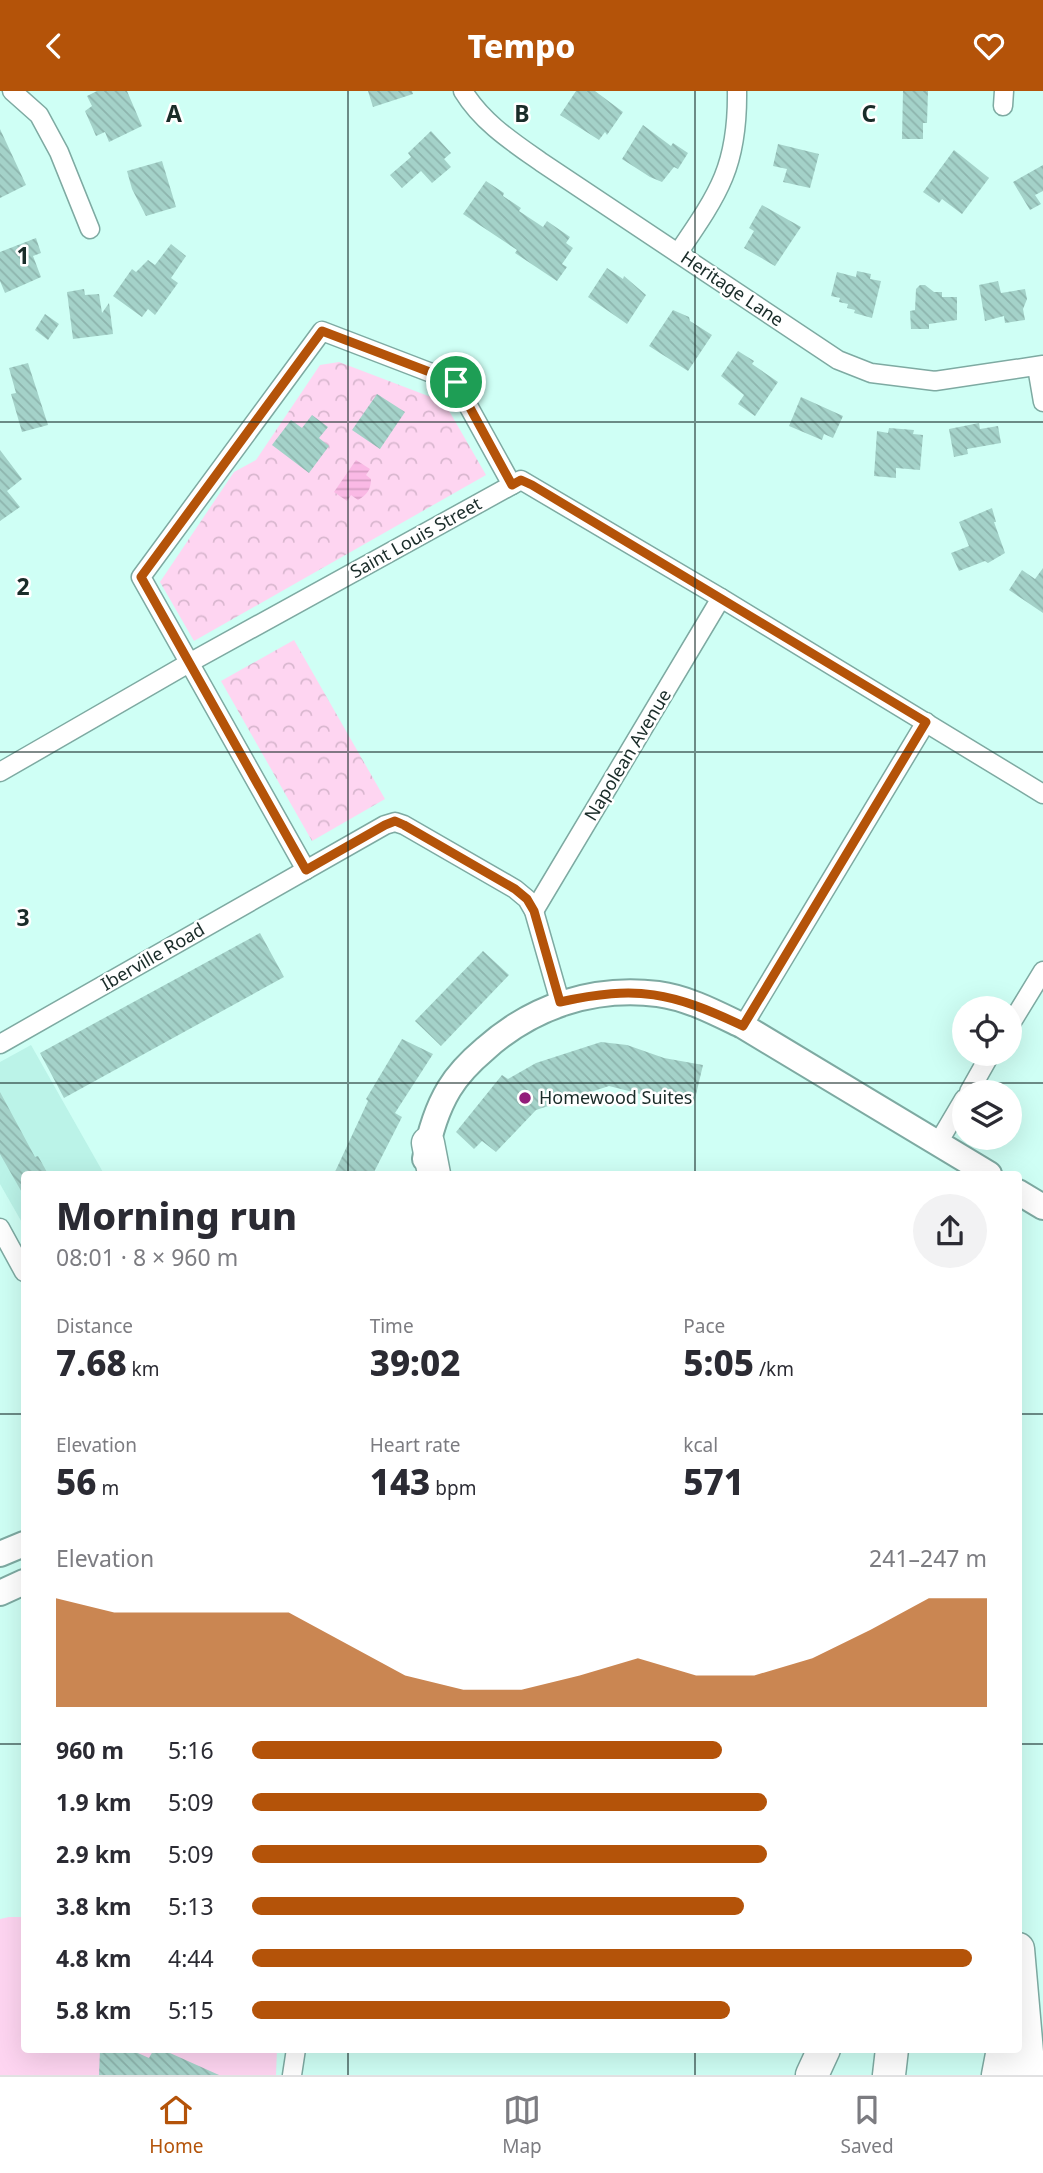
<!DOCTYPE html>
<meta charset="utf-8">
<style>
:root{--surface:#fff;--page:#f2f2f3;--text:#2b2b33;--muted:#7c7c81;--line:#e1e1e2;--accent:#b45309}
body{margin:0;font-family:"Noto Sans",sans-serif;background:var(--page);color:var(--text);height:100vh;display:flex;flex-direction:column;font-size:26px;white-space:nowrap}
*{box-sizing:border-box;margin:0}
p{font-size:23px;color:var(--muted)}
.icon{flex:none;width:38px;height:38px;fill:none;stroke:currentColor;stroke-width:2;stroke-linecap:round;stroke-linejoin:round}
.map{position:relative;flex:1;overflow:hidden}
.drawer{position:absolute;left:21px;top:1080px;width:1001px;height:882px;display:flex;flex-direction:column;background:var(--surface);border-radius:7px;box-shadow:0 7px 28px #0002}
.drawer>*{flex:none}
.tools{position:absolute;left:952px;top:905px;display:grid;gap:14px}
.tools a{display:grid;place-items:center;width:70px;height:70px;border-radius:50%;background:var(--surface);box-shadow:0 7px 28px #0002;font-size:35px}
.pin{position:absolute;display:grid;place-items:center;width:60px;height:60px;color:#fff;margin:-30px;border:4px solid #fff;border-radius:50%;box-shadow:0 2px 7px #0007}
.round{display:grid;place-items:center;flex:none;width:74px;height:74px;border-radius:37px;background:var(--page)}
.headline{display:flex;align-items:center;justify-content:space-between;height:119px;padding:0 35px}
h1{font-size:38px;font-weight:800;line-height:52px}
.figures{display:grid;grid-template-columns:repeat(3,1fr);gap:10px;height:119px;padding:7px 35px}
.figures div{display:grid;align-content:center}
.figures b{font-size:35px;font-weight:800}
.figures small{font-size:19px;font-weight:400}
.figures p{font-size:19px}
.chart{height:196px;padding:14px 35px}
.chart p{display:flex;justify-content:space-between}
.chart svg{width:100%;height:126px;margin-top:7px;fill:var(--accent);opacity:.7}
ul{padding:0 35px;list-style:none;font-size:23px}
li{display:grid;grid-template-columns:112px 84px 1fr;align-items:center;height:52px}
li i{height:18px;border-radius:9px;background:var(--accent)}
header{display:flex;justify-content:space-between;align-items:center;height:91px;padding:0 35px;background:var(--accent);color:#fff;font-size:32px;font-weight:800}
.menu{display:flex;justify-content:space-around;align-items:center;height:98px;border-top:2px solid var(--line);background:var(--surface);font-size:19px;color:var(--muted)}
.menu a{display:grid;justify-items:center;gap:4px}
.menu .current{color:var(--accent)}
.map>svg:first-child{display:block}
</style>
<header><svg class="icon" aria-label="back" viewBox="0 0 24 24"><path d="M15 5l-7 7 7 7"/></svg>Tempo<svg class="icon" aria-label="heart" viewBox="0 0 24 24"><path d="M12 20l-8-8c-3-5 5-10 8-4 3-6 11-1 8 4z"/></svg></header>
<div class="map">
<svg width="1043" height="1984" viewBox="0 0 1043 1984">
<defs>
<pattern id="park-crowns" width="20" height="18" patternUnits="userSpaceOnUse" patternTransform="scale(1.75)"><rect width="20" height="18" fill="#fed5f1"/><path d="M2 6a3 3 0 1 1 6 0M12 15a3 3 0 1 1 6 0" fill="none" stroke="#d9b7cf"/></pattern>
<pattern id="water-rules" width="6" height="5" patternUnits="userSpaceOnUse" patternTransform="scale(1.75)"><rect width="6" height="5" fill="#fab9e5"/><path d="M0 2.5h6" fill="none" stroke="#d69fc4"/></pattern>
<pattern id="building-back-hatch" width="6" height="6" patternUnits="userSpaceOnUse" patternTransform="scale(1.75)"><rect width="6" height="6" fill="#a4d2c9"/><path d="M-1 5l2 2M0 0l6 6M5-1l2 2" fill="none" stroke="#8db4ad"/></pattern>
</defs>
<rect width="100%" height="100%" fill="#cffff5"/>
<!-- built -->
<polygon fill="#bbf3e8" points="31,954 104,1083 24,1083 24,1135 0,1093 0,971"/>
<!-- park -->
<g fill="url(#park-crowns)">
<polygon points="339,271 444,311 486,384 194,550 160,491 234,381 256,369 320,274"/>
<polygon points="294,549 385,708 312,750 221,590"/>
</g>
<!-- garden -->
<polygon fill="#fed5f1" points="9,1826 24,1826 24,1958 277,1958 276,1984 0,1984 0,1828"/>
<!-- water -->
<path fill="url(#water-rules)" d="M356,369L370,378L366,384L371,388C371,398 367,404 358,409L351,404L347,410L334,401Z"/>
<!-- building -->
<g fill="url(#building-back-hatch)">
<polygon points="97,0 127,0 142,35 109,51 105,41 96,45 85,20 92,15 87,5"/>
<polygon points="368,0 412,0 413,3 373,16"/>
<polygon points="576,0 595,0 623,21 607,44 605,41 599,49 560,24"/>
<polygon points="903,0 928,0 927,32 923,32 923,48 902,48"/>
<polygon points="643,34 671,55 673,52 688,62 678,78 674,76 662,91 650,86 622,68"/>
<polygon points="0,38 26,94 0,107"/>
<polygon points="431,40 451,62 444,68 451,76 432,92 421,80 402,97 390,84 411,66 408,62"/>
<polygon points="778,53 819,63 810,97 783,91 787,78 773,75"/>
<polygon points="954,59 989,87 962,123 942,108 939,112 923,101"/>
<polygon points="162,70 176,116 146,125 132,98 127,80"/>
<polygon points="1043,74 1043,100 1035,104 1041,113 1030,119 1013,91"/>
<polygon points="486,90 504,102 503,105 521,117 519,120 543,136 547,130 570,146 566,152 573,157 562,173 567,176 557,190 515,162 517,159 463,123"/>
<polygon points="762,114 801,136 775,175 744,157 754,140 749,137"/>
<polygon points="36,147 41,162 33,165 41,186 5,202 0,190 0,161"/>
<polygon points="171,153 186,165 171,187 178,192 155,224 148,218 142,226 113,205 132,178 136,181 148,169 155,174"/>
<polygon points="607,177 623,188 624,185 646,204 627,233 588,206"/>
<polygon points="857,180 871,183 870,188 881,190 872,227 854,222 855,219 847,217 848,213 839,211 840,207 831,205 837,181 856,186"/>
<polygon points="998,190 1001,202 1025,198 1027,208 1023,218 1025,229 1005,232 1004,225 985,230 979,194"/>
<polygon points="920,194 925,194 934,201 942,201 942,206 957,206 957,229 929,233 929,238 911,238 910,220 915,219 916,198"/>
<polygon points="84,198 85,204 99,203 102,222 109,212 113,243 73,248 67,201"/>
<polygon points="673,219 689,226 690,230 712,244 688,280 649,255"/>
<polygon points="45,223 59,233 48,249 35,239"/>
<polygon points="738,260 754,270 752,273 778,291 755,325 738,313 744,304 721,285"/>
<polygon points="28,272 48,334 22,341 11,303 16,302 9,277"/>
<polygon points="377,303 405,321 380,358 352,339"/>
<polygon points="801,306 843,325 833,347 824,343 822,349 789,335"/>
<polygon points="312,324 328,336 319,347 329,355 309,382 272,354 291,329 302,337"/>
<polygon points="979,332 980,338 998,335 1001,352 967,358 968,363 954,366 949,338"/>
<polygon points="889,337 914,339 913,343 923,344 920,379 896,377 896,387 874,385 877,340 888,342"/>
<polygon points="0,359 22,388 7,400 20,416 0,430"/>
<polygon points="992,417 996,431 994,431 1005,462 988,472 985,470 959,480 951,462 969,455 959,431"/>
<polygon points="1043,477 1043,522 1009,499 1022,479 1035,488"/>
<polygon points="260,842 284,886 64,1007 40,962"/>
<polygon points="483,860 509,884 441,955 415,930"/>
<polygon points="402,948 433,963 395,1022 402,1026 373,1083 334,1083 368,1010 366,1008"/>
<polygon points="601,951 627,954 664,967 703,974 694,1012 672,1011 609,995 536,1019 496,1061 482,1050 474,1058 456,1041 502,984 508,988 536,972"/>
<polygon points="0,1001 35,1066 38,1065 48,1083 24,1083 24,1105 0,1063"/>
<polygon points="100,1958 129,1958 149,1967 154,1958 161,1958 219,1984 99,1984"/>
</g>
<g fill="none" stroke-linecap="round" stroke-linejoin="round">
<defs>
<g id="street">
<polyline points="12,0 39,24 59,61 90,138"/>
<path d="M463,0C482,31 511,50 541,71L838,269L871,282L935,290L1043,274"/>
<polyline points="1003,15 1004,0"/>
<path d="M678,162C719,102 738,75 737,0"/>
<polyline points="1037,276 1043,311"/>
<polyline points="0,681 189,572 521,389 721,507 1043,703"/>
<polyline points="306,779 141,486 322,240 455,291 512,394"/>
<polyline points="534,820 721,507"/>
<polyline points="1010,934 1043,880"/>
<polyline points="743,935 926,631"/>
<polyline points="0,953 385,734 395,731 404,734 515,798 527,808 534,820 560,911"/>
<polyline points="969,1001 991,962"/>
<polyline points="938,1052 964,1008"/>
<polyline points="0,1137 24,1181"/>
<polyline points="292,1984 296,1958"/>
</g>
<g id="secondary">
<path d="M425,1068C429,1045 437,1018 449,998C458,983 472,969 485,958C533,915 594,895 658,903C688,907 716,922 743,935L989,1083"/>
<polyline points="1018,1101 1043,1116"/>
<polyline points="0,1463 24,1453"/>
<polyline points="0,1502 24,1491"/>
</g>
<g id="highway">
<polyline points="428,1052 434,1083"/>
<polyline points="1018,1858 1029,1984"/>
<polyline points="812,1984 824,1958"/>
<polyline points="889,1984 892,1958"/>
<polyline points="998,1984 1003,1958"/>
</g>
</defs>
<!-- street casing -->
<use href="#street" stroke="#7eaaa2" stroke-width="21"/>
<!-- secondary casing -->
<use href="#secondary" stroke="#7eaaa2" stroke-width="28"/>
<!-- highway casing -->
<use href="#highway" stroke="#7eaaa2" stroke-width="35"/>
<!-- street -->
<use href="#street" stroke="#fff" stroke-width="18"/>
<!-- secondary -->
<use href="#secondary" stroke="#fff" stroke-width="24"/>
<!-- highway -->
<use href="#highway" stroke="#fff" stroke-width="32"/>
</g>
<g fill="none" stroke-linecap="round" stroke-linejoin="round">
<defs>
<path id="route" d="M322,240L456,291L512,394L521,389L532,394L926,631L743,935C671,901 638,894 560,911L534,820L527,808L515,798L404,734L395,730L385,734L306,779L141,486Z"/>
</defs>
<!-- route casing -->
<use href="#route" stroke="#fff" stroke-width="14"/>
<!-- route -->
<use href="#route" stroke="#b45309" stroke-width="9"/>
</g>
<!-- grid -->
<path fill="none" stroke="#1a2c29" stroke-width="2" stroke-opacity="0.55" d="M348,0V1083M695,0V1083M0,331H1043M0,661H1043M0,992H1043M0,1323H24M1018,1323H1043M0,1653H24M1018,1653H1043M348,1958V1984M695,1958V1984"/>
<!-- markers -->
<circle fill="#921c7a" stroke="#fff" stroke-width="2.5" cx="525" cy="1007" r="7"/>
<g text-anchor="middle" stroke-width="5" stroke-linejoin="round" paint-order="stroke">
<!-- street labels -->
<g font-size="18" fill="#1a2c29" stroke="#fff">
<text transform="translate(732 198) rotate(34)" y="6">Heritage Lane</text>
<text transform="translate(416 447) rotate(-29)" y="6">Saint Louis Street</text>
<text transform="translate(628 664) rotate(-59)" y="6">Napolean Avenue</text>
<text transform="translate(153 866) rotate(-30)" y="6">Iberville Road</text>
</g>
<!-- poi labels -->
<g font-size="18" fill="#1a2c29" stroke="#fff" text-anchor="start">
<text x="539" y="1013">Homewood Suites</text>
</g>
</g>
<g font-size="23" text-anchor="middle" font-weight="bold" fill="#1a2c29" stroke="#fff" stroke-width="5" stroke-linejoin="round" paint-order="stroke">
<text x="174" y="31">A</text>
<text x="522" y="31">B</text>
<text x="869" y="31">C</text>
<text x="23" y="173">1</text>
<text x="23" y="504">2</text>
<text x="23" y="835">3</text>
</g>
</svg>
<div class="tools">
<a><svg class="icon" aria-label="locate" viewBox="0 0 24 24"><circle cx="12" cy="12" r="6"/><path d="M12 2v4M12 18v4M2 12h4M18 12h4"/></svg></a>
<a><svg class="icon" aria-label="layers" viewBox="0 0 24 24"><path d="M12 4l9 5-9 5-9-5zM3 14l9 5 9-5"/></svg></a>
</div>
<div class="pin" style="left:456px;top:291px;background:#1e9e55"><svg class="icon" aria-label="arrive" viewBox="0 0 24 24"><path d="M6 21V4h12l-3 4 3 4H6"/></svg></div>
<section class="drawer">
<div class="headline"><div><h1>Morning run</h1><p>08:01 · 8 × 960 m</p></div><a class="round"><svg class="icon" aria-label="share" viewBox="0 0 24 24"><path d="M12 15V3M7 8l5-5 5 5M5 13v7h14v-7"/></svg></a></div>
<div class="figures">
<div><p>Distance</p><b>7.68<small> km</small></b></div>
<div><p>Time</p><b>39:02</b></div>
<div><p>Pace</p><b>5:05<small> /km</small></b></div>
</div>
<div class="figures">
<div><p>Elevation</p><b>56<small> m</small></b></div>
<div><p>Heart rate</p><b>143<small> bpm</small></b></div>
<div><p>kcal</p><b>571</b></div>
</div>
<div class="chart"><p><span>Elevation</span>241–247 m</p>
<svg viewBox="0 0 160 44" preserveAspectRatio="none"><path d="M0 44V6L10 11L20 11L30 11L40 11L50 22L60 33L70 38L80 38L90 33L100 27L110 33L120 33L130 27L140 17L150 6L160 6V44z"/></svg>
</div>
<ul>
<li><b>960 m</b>5:16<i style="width:64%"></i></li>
<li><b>1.9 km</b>5:09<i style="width:70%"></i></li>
<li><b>2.9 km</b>5:09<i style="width:70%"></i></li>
<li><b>3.8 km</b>5:13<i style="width:67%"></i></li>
<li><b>4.8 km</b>4:44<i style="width:98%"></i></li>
<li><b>5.8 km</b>5:15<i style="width:65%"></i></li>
</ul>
</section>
</div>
<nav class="menu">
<a class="current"><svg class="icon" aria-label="home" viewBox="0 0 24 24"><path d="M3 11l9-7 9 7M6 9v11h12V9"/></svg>Home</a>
<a><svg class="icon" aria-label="map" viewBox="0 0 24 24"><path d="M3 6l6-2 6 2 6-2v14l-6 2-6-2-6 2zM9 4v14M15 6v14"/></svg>Map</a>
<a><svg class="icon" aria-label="saved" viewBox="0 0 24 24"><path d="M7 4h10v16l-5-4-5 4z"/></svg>Saved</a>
</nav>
